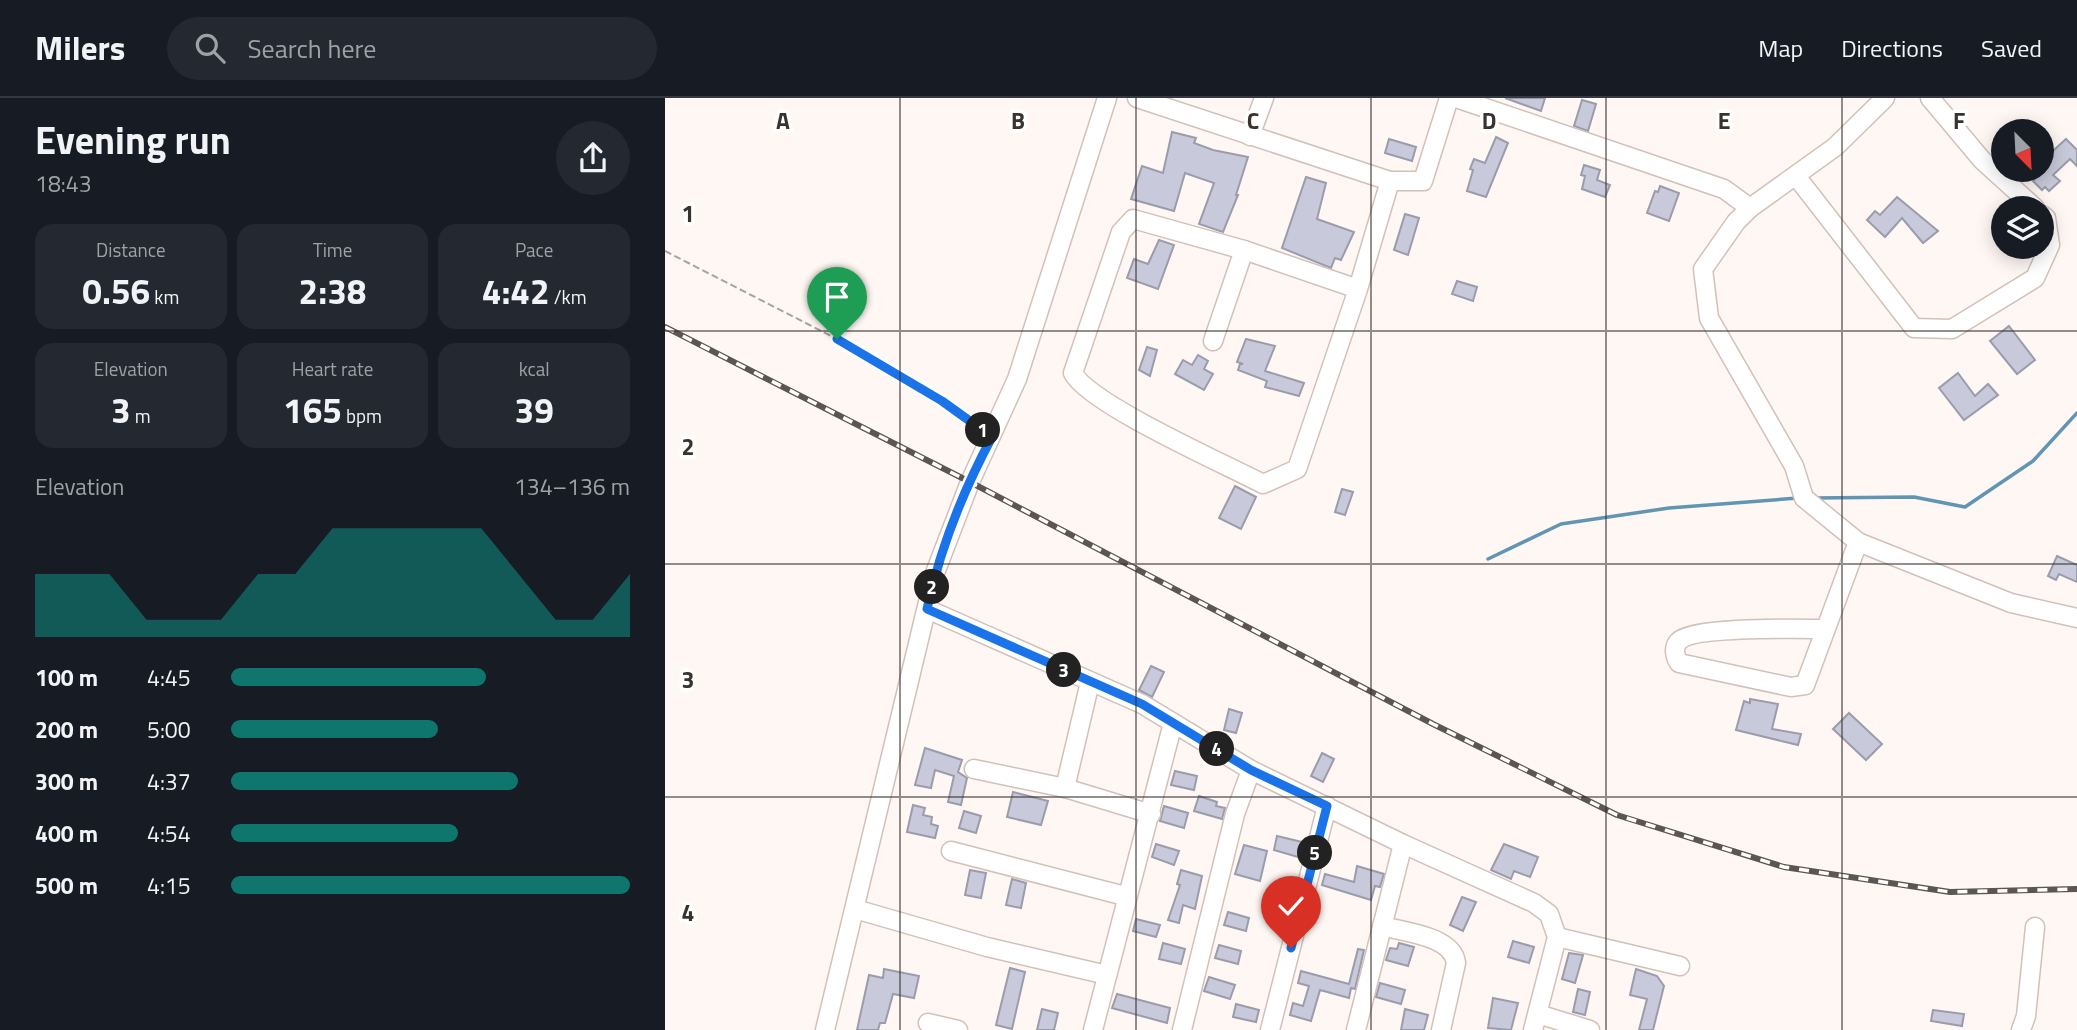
<!DOCTYPE html>
<meta charset="utf-8">
<style>
:root{--surface:#171b24;--page:#242831;--text:#f1f3f6;--muted:#9ea1a6;--line:#363941;--accent:#0f766e}
body{margin:0;font-family:"Titillium Web",sans-serif;background:var(--page);color:var(--text);height:100vh;display:flex;flex-direction:column;font-size:26px;white-space:nowrap}
*{box-sizing:border-box;margin:0}
p{font-size:23px;color:var(--muted)}
.icon{flex:none;width:38px;height:38px;fill:none;stroke:currentColor;stroke-width:2;stroke-linecap:round;stroke-linejoin:round}
.map{position:relative;flex:1;overflow:hidden}
.side{display:flex;flex-direction:column;background:var(--surface);width:665px}
.side>*{flex:none}
.needle{width:46px;rotate:156deg}
.buttons{position:absolute;left:1326px;top:21px;display:grid;gap:14px}
.buttons a{display:grid;place-items:center;width:63px;height:63px;border-radius:50%;background:var(--surface);box-shadow:0 4px 18px #0003;font-size:35px}
.pin{position:absolute;display:grid;place-items:center;width:60px;height:60px;color:#fff;margin:-72px -30px;border-radius:50% 50% 50% 0;rotate:-45deg;box-shadow:0 0 7px #0007}
.pin .icon{rotate:45deg}
.km{position:absolute;width:35px;height:35px;margin:-18px;border-radius:50%;background:#222;color:#fff;font-size:19px;line-height:35px;text-align:center}
.round{display:grid;place-items:center;flex:none;width:74px;height:74px;border-radius:37px;background:var(--page)}
.head{display:flex;align-items:center;justify-content:space-between;height:119px;padding:0 35px}
h1{font-size:38px;font-weight:700;line-height:52px}
.figures{display:grid;grid-template-columns:repeat(3,1fr);gap:10px;height:119px;padding:7px 35px}
.figures div{display:grid;align-content:center;border-radius:18px;background:var(--page);text-align:center}
.figures b{font-size:35px;font-weight:700}
.figures small{font-size:19px;font-weight:400}
.figures p{font-size:19px}
.chart{height:196px;padding:14px 35px}
.chart p{display:flex;justify-content:space-between}
.chart svg{width:100%;height:126px;margin-top:7px;fill:var(--accent);opacity:.7}
ul{padding:0 35px;list-style:none;font-size:23px}
li{display:grid;grid-template-columns:112px 84px 1fr;align-items:center;height:52px}
li i{height:18px;border-radius:9px;background:var(--accent)}
header{display:flex;align-items:center;gap:42px;box-sizing:border-box;height:98px;padding:0 35px;background:var(--surface);border-bottom:2px solid var(--line)}
header strong{font-size:33px}
nav{display:flex;gap:38px;margin-inline-start:auto;font-size:24px}
.search{width:490px;height:63px;background:var(--page);display:flex;align-items:center;gap:18px;box-sizing:border-box;padding:0 24px;border-radius:38px;color:var(--muted);font-size:26px}
main{display:flex;flex:1;min-height:0}
.map>svg:first-child{display:block}
</style>
<header>
<strong>Milers</strong>
<div class="search"><svg class="icon" aria-label="search" viewBox="0 0 24 24"><circle cx="10" cy="10" r="6"/><path d="M15 15l6 6"/></svg>Search here</div>
<nav><a>Map</a><a>Directions</a><a>Saved</a></nav>
</header>
<main>
<section class="side">
<div class="head"><div><h1>Evening run</h1><p>18:43</p></div><a class="round"><svg class="icon" aria-label="share" viewBox="0 0 24 24"><path d="M12 15V3M7 8l5-5 5 5M5 13v7h14v-7"/></svg></a></div>
<div class="figures">
<div><p>Distance</p><b>0.56<small> km</small></b></div>
<div><p>Time</p><b>2:38</b></div>
<div><p>Pace</p><b>4:42<small> /km</small></b></div>
</div>
<div class="figures">
<div><p>Elevation</p><b>3<small> m</small></b></div>
<div><p>Heart rate</p><b>165<small> bpm</small></b></div>
<div><p>kcal</p><b>39</b></div>
</div>
<div class="chart"><p><span>Elevation</span>134–136 m</p>
<svg viewBox="0 0 160 44" preserveAspectRatio="none"><path d="M0 44V22L10 22L20 22L30 38L40 38L50 38L60 22L70 22L80 6L90 6L100 6L110 6L120 6L130 22L140 38L150 38L160 22V44z"/></svg>
</div>
<ul>
<li><b>100 m</b>4:45<i style="width:64%"></i></li>
<li><b>200 m</b>5:00<i style="width:52%"></i></li>
<li><b>300 m</b>4:37<i style="width:72%"></i></li>
<li><b>400 m</b>4:54<i style="width:57%"></i></li>
<li><b>500 m</b>4:15<i style="width:100%"></i></li>
</ul>
</section>
<div class="map">
<svg width="1412" height="932" viewBox="0 0 1412 932">
<rect width="100%" height="100%" fill="#fef7f3"/>
<g fill="none" stroke-linecap="round" stroke-linejoin="round">
<!-- stream -->
<g stroke="#6195b3" stroke-width="3.5">
<polyline points="1148,400 1249,399 1300,409 1368,363 1412,315"/>
<polyline points="823,461 896,426 1004,410 1133,400"/>
</g>
</g>
<!-- building -->
<g fill="#c8c9da" stroke="#9b9cab" stroke-width="2">
<polygon points="840,0 880,0 876,13"/>
<polygon points="917,2 931,6 923,33 909,28"/>
<polygon points="507,34 531,40 529,45 548,52 583,59 571,97 573,97 558,134 534,126 549,85 520,75 509,113 466,101 477,68 498,75"/>
<polygon points="831,39 843,45 821,99 802,93 808,72 805,71 809,61 820,65"/>
<polygon points="724,41 751,49 747,63 720,55"/>
<polygon points="1401,41 1412,52 1412,68 1405,61 1388,77 1395,83 1384,93 1380,89 1377,92 1368,83 1372,79 1365,72 1377,72 1377,63"/>
<polygon points="919,67 935,72 932,82 945,87 940,99 917,91 920,78 916,77"/>
<polygon points="641,79 661,85 652,121 689,134 676,162 670,160 666,170 617,150"/>
<polygon points="995,88 1014,95 1004,123 982,115 990,93 993,94"/>
<polygon points="1232,99 1273,133 1258,145 1237,120 1220,139 1202,122 1210,113 1215,117"/>
<polygon points="740,116 754,120 743,157 729,152"/>
<polygon points="494,142 509,147 493,191 462,180 469,161 483,166"/>
<polygon points="792,183 812,189 808,203 787,196"/>
<polygon points="1344,228 1370,262 1352,276 1325,243"/>
<polygon points="581,241 610,248 600,273 639,285 634,298 600,289 602,283 573,272 575,266 578,266 572,264"/>
<polygon points="482,249 492,252 485,278 474,272"/>
<polygon points="533,257 543,263 539,271 548,276 539,292 510,276 518,262 527,267"/>
<polygon points="1293,275 1310,298 1323,286 1333,297 1299,322 1274,290"/>
<polygon points="570,388 591,399 576,431 554,420"/>
<polygon points="677,391 688,394 680,417 670,414"/>
<polygon points="1392,458 1412,467 1412,484 1394,476 1391,482 1383,478"/>
<polygon points="486,568 499,574 487,599 474,592"/>
<polygon points="1085,601 1113,606 1107,631 1136,636 1133,647 1071,632 1079,603 1085,605"/>
<polygon points="564,611 577,615 571,635 559,632"/>
<polygon points="1184,615 1217,646 1201,662 1168,631"/>
<polygon points="260,650 297,662 293,674 302,680 296,707 283,704 289,678 270,672 266,690 250,687"/>
<polygon points="657,655 669,661 658,684 646,678"/>
<polygon points="510,673 532,678 529,692 506,687"/>
<polygon points="348,694 383,703 376,727 342,719"/>
<polygon points="534,698 552,704 551,708 560,710 557,721 529,713"/>
<polygon points="248,707 260,710 258,717 267,719 266,726 273,728 270,740 242,734"/>
<polygon points="499,708 523,715 519,730 495,723"/>
<polygon points="299,713 316,718 311,735 294,730"/>
<polygon points="612,738 637,744 633,759 609,752"/>
<polygon points="491,746 514,753 509,767 487,759"/>
<polygon points="839,746 873,759 865,779 849,773 846,781 826,772"/>
<polygon points="579,747 602,753 595,783 570,776"/>
<polygon points="692,768 719,776 715,789 710,788 706,802 657,787 660,776 689,784"/>
<polygon points="305,772 321,775 316,800 300,797"/>
<polygon points="516,772 537,778 530,811 518,807 514,825 503,822 515,787 512,786"/>
<polygon points="347,781 361,785 356,810 341,807"/>
<polygon points="797,799 811,804 798,833 785,827"/>
<polygon points="563,814 584,820 581,833 559,827"/>
<polygon points="471,821 495,827 491,839 468,833"/>
<polygon points="848,843 869,849 864,865 843,859"/>
<polygon points="498,845 520,851 516,866 494,861"/>
<polygon points="734,845 749,849 743,868 721,862 725,850 732,851"/>
<polygon points="554,847 576,853 573,866 550,860"/>
<polygon points="693,851 699,852 690,891 686,890 684,900 655,892 646,923 625,917 628,905 638,908 644,888 633,885 636,873 684,886"/>
<polygon points="904,855 918,857 910,885 897,881"/>
<polygon points="345,870 360,874 347,931 331,927"/>
<polygon points="219,871 254,878 249,900 228,896 220,925 215,925 213,932 192,932 204,877 218,880"/>
<polygon points="971,871 992,878 999,888 988,932 974,932 982,901 965,897"/>
<polygon points="544,879 570,887 565,901 539,893"/>
<polygon points="715,885 740,892 736,906 711,899"/>
<polygon points="913,891 925,894 920,917 908,914"/>
<polygon points="452,896 505,910 502,925 447,910"/>
<polygon points="828,900 853,905 846,932 823,930"/>
<polygon points="571,906 594,912 591,924 568,919"/>
<polygon points="377,911 393,915 389,932 372,932"/>
<polygon points="740,911 763,917 759,932 736,932"/>
<polygon points="1268,912 1299,916 1297,928 1266,923"/>
</g>
<g fill="none" stroke-linecap="round" stroke-linejoin="round">
<defs>
<g id="minor">
<polyline points="472,0 725,83 758,83 784,0"/>
<polyline points="791,0 1059,91 1085,110"/>
<polyline points="1220,0 1170,49 1085,110 1071,124 1038,171 1044,220 1129,368 1139,400 1193,444 1346,505 1412,520"/>
<polyline points="1265,0 1317,62 1370,110"/>
<polyline points="585,38 599,0"/>
<polyline points="1131,78 1249,230 1287,231 1370,180 1385,147 1381,120 1377,117"/>
<path d="M693,191L579,152L468,121L456,134L408,275C424,306 560,366 598,386L632,371L693,191L725,83"/>
<polyline points="548,243 579,152"/>
<polyline points="262,511 477,606 586,672"/>
<path d="M1160,531C1135,531 1026,528 1013,544C1008,550 1010,559 1014,565L1126,589L1140,587L1193,444"/>
<polyline points="309,671 400,690 486,716"/>
<polyline points="400,690 425,584"/>
<polyline points="286,753 460,798"/>
<polyline points="190,811 322,849 442,877"/>
<path d="M717,828C739,834 788,838 791,865L776,932"/>
<polyline points="892,839 1015,868"/>
<polyline points="873,916 925,932"/>
<polyline points="263,925 293,932"/>
<polyline points="160,932 270,475 305,384 352,281 442,0"/>
<polyline points="428,932 508,625"/>
<polyline points="517,932 570,716 586,672 738,746 869,805 884,816 892,839 868,932"/>
<polyline points="605,932 662,708"/>
<polyline points="691,932 738,746"/>
<polyline points="1356,932 1361,918 1370,829"/>
</g>
</defs>
<!-- minor casing -->
<use href="#minor" stroke="#d2c1b8" stroke-width="21"/>
<!-- path -->
<polyline stroke="#a9a39f" stroke-width="2" stroke-dasharray="7 3.5" stroke-linecap="butt" points="0,153 172,241 313,328"/>
<!-- minor -->
<use href="#minor" stroke="#fff" stroke-width="18"/>
<defs>
<polyline id="rail" points="0,229 305,384 768,626 952,717 1119,769 1285,794 1412,791"/>
</defs>
<!-- rail casing -->
<use href="#rail" stroke="#5c5652" stroke-width="6"/>
<!-- rail -->
<use href="#rail" stroke="#fff" stroke-width="3.5" stroke-dasharray="10" stroke-linecap="butt"/>
</g>
<g fill="none" stroke-linecap="round" stroke-linejoin="round">
<defs>
<path id="route" d="M172,241L277,303L327,339C298,393 275,451 262,511L477,606L586,672L662,708L626,850"/>
</defs>
<!-- route casing -->
<use href="#route" stroke="#fff" stroke-width="14"/>
<!-- route -->
<use href="#route" stroke="#1a73e8" stroke-width="9"/>
</g>
<!-- grid -->
<path fill="none" stroke="#39332f" stroke-width="2" stroke-opacity="0.55" d="M235,0V932M471,0V932M706,0V932M941,0V932M1177,0V932M0,233H1412M0,466H1412M0,699H1412"/>
<g font-size="23" text-anchor="middle" font-weight="bold" fill="#39332f" stroke="#fff" stroke-width="7" stroke-linejoin="round" paint-order="stroke">
<text x="118" y="31">A</text>
<text x="353" y="31">B</text>
<text x="588" y="31">C</text>
<text x="824" y="31">D</text>
<text x="1059" y="31">E</text>
<text x="1294" y="31">F</text>
<text x="23" y="124">1</text>
<text x="23" y="357">2</text>
<text x="23" y="590">3</text>
<text x="23" y="823">4</text>
</g>
</svg>
<div class="buttons">
<a><svg class="needle" viewBox="-14 -14 28 28"><path d="M0-13l5 13h-10z" fill="#e53935"/><path d="M0 13l5-13h-10z" fill="#9ea1a6"/></svg></a>
<a><svg class="icon" aria-label="layers" viewBox="0 0 24 24"><path d="M12 4l9 5-9 5-9-5zM3 14l9 5 9-5"/></svg></a>
</div>
<div class="pin" style="left:172px;top:241px;background:#1e9e55"><svg class="icon" aria-label="arrive" viewBox="0 0 24 24"><path d="M6 21V4h12l-3 4 3 4H6"/></svg></div>
<div class="pin" style="left:626px;top:850px;background:#d93025"><svg class="icon" aria-label="check" viewBox="0 0 24 24"><path d="M5 12l5 5 9-10"/></svg></div>
<b class="km" style="left:318px;top:332px">1</b>
<b class="km" style="left:267px;top:489px">2</b>
<b class="km" style="left:399px;top:572px">3</b>
<b class="km" style="left:552px;top:651px">4</b>
<b class="km" style="left:650px;top:755px">5</b>
</div>
</main>
